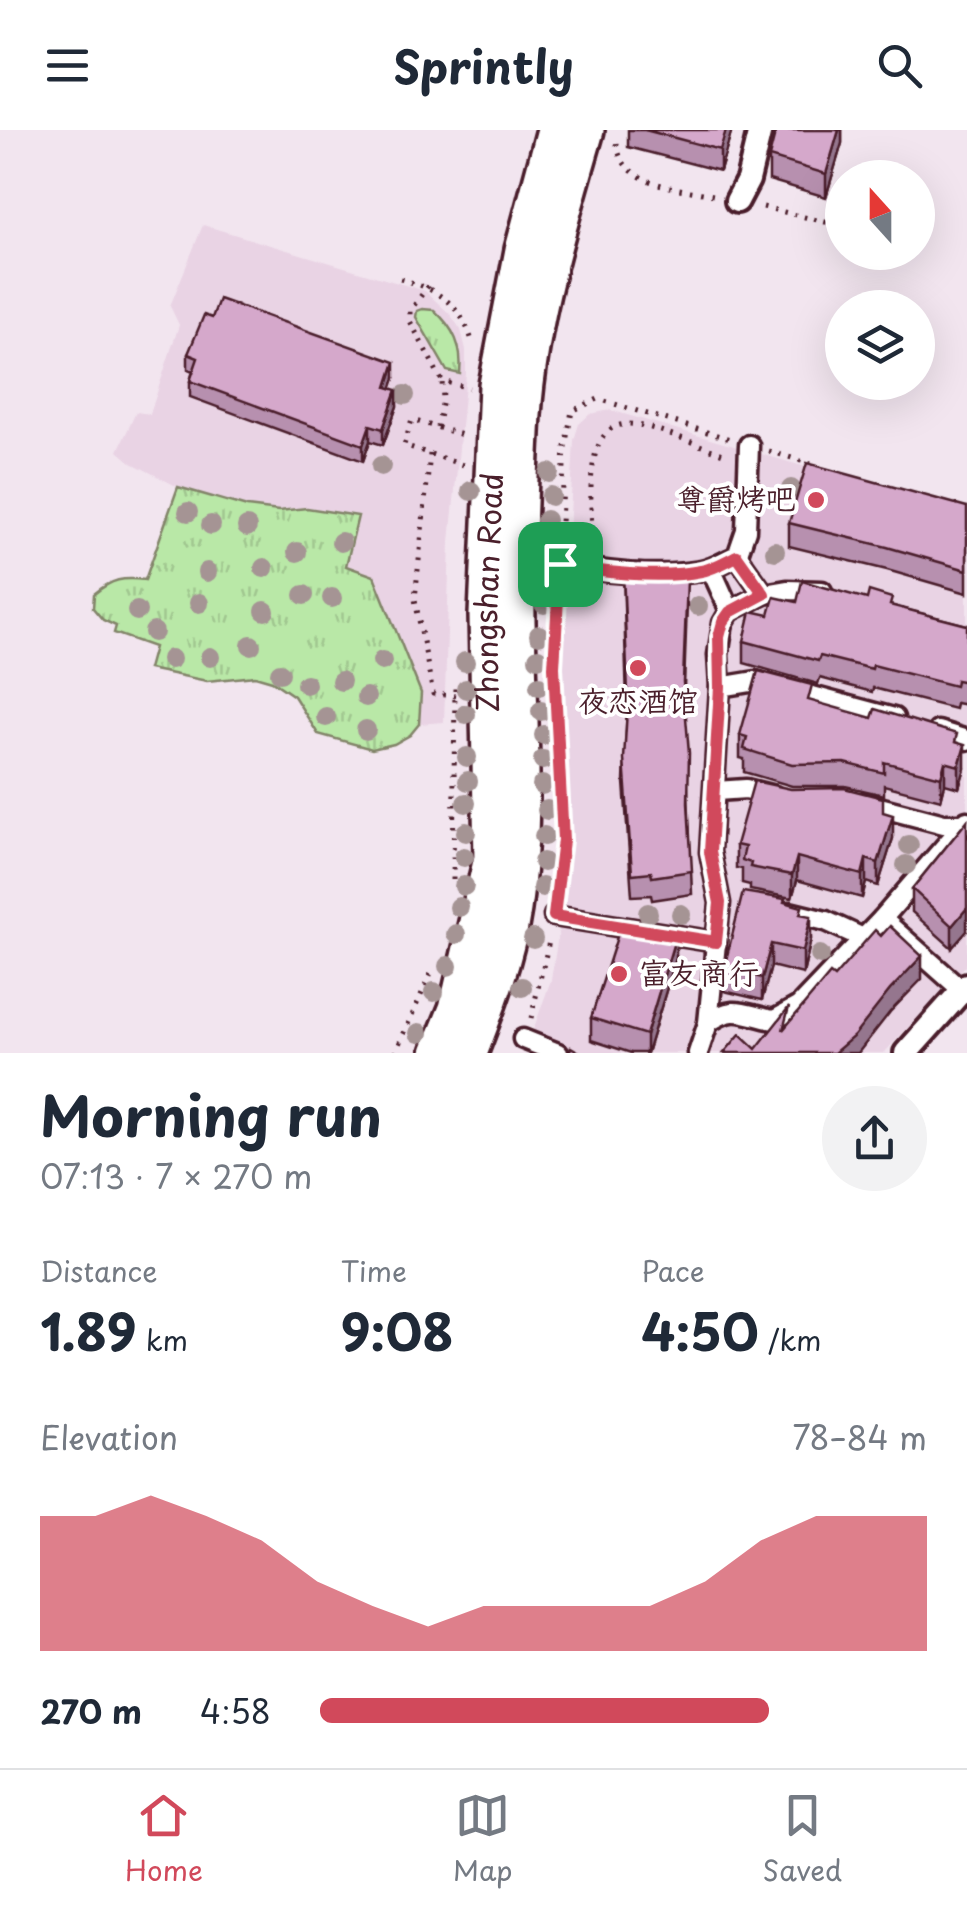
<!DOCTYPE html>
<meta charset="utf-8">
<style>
:root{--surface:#fff;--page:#f2f2f3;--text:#1f2937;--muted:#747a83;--line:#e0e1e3;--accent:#d1495b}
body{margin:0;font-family:"Playpen Sans","LXGW WenKai TC",sans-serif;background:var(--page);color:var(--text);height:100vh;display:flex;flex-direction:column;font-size:38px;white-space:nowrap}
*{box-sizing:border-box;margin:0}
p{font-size:32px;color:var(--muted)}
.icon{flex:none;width:55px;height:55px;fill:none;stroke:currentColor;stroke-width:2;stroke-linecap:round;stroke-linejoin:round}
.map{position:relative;height:923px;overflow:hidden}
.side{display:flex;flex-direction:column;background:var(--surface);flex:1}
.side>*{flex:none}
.needle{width:65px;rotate:339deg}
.fabs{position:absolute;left:825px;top:30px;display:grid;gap:20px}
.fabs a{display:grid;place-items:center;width:110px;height:110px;border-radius:50%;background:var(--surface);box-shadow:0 10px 40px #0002;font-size:50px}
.pin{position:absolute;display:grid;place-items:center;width:85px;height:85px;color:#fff;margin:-42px;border-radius:20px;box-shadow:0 5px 15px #0006}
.round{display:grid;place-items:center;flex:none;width:105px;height:105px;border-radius:52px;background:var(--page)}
.summary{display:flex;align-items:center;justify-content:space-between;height:170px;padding:0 40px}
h1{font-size:55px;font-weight:700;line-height:75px}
.stats{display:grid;grid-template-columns:repeat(3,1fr);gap:15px;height:170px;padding:10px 40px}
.stats div{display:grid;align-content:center}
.stats b{font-size:50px;font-weight:700}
.stats small{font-size:28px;font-weight:400}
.stats p{font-size:28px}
.chart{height:280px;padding:20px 40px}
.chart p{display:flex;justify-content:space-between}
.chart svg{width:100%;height:180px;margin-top:10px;fill:var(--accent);opacity:.7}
ul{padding:0 40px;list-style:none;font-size:32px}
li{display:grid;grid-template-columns:160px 120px 1fr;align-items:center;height:75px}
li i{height:25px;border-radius:12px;background:var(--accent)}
header{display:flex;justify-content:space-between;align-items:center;height:130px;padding:0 40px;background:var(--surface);font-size:45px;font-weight:700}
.dock{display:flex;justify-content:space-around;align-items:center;height:140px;border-top:2px solid var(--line);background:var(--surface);font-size:28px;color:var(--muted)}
.dock a{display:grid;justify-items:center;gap:5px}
.dock .active{color:var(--accent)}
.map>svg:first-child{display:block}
</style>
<header><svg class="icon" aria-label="menu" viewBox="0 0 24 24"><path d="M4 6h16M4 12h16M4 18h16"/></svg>Sprintly<svg class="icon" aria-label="search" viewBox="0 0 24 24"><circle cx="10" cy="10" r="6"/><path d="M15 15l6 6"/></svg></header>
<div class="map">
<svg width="967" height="923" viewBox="0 0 967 923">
<defs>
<pattern id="grass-tufts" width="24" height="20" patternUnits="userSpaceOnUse" patternTransform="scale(2.5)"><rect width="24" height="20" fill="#b9e8a7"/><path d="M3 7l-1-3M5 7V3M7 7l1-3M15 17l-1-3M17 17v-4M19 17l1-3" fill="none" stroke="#a1c790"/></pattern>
</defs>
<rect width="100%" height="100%" fill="#f2e5ef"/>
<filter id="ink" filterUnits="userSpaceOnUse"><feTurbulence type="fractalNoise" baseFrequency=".01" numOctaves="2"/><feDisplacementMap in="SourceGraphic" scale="20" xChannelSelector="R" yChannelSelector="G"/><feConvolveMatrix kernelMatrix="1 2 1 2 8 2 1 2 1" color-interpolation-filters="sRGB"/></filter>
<g filter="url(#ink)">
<!-- built -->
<g fill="#e9d3e4">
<polygon points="203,95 425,161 450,184 461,200 466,220 466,244 450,412 444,592 419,594 421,563 346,436 307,378 279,381 222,373 178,357 132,333 118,321 136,282 150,284 179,195 170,176"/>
<polygon points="610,280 967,384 967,834 884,923 525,923 551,850 567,750 570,673 562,538 574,310 579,294 590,284"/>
</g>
<!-- grass -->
<g fill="url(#grass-tufts)" stroke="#828469" stroke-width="2.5">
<path d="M422,179L434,180C454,198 463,217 460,244L447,241L416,187L417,181Z"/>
<path d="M178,357L247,377L279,381L307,378L358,386L346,436L374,446L421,563L419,594L410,605L394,614L372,619L318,604L294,566L272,551L255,546L207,551L148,539L154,517L114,503L116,496L103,490L93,478L94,464C112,449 123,447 145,450Z"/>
</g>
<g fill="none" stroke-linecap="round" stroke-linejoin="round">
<defs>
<g id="pedestrian">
<polyline points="737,426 764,464"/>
<path d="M560,433C600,443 661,448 701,441C714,439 725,431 737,426L746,400L749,315"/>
<polyline points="711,439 730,481"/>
<polyline points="720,557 756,551 894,588"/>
<polyline points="938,601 967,610"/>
<polyline points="716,661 746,659 774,666"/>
<polyline points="864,673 944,694 964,694"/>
<polyline points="789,782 826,791 863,808"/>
<polyline points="554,786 716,812"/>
<polyline points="882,789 962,860"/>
<path d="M708,893C735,873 744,885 774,890L799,876L882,789L967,691"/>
<polyline points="523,909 558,923"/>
<polyline points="698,923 708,893 720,773 710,722 720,557 718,525 723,493 730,481 764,464 787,460 822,461"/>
</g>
<g id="minor">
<polyline points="737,71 748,50 760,0"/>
<polyline points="906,923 967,855"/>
</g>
<g id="primary">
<path id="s1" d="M439,923L457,879L492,728L487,485L497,255L523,120L555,0"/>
<path d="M469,923C487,877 506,828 513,779C527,684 519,587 517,492C516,429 519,365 522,303C526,200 558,98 586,0"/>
</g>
</defs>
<!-- pedestrian casing -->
<use href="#pedestrian" stroke="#4a1f2b" stroke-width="25"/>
<!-- minor casing -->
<use href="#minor" stroke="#4a1f2b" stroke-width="30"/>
<!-- primary casing -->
<use href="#primary" stroke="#4a1f2b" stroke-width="42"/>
<!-- path -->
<g stroke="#4a1f2b" stroke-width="5" stroke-dasharray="2.5 8" stroke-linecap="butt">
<path d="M617,13C620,56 680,58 713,65"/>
<polyline points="763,77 842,96"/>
<path d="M400,149C436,158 461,174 472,211"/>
<polyline points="428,156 410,181 410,191 442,251 469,258"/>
<polyline points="437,297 443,270 442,251"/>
<polyline points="769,321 811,334"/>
<polyline points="430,324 415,469 433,564 455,566"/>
<polyline points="463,335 404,315 412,290 466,306"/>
<polyline points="560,412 565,317 572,281 598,269 730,309"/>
<path d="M593,421C593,386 576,283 638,295C667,301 698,315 726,325"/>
<polyline points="453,750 455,556"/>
<polyline points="556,766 563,710 555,537 559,453"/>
<polyline points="531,888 550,807"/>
<polyline points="395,923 431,843"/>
</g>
<!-- pedestrian -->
<use href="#pedestrian" stroke="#fff" stroke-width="18"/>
<!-- minor -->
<use href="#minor" stroke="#fff" stroke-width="22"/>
<!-- primary -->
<use href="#primary" stroke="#fff" stroke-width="35"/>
</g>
<!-- trees -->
<g fill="#a59494">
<circle cx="405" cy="265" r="10"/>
<circle cx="381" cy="336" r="10"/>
<circle cx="549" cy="343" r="10"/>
<circle cx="791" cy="359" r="10"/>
<circle cx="471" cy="361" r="10"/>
<circle cx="551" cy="366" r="10"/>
<circle cx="188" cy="382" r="10"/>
<circle cx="546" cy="390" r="10"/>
<circle cx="211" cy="395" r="10"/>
<circle cx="247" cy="397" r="10"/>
<circle cx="341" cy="412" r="10"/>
<circle cx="775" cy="421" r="10"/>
<circle cx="297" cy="422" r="10"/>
<circle cx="547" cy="425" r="10"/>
<circle cx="264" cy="438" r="10"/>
<circle cx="207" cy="442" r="10"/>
<circle cx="548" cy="450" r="10"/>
<circle cx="304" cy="465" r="10"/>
<circle cx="332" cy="468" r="10"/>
<circle cx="199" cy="473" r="10"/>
<circle cx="544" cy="474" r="10"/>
<circle cx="698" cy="476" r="10"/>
<circle cx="137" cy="481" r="10"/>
<circle cx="265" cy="481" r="10"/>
<circle cx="154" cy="502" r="10"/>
<circle cx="539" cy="505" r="10"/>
<circle cx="251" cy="515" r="10"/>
<circle cx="210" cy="527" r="10"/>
<circle cx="538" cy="528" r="10"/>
<circle cx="171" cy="529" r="10"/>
<circle cx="382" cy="531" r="10"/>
<circle cx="465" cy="532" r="10"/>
<circle cx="280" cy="543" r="10"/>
<circle cx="341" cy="551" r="10"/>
<circle cx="306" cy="554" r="10"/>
<circle cx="539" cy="556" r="10"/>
<circle cx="466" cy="559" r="10"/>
<circle cx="366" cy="567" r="10"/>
<circle cx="541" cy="581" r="10"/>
<circle cx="466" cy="584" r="10"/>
<circle cx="326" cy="587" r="10"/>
<circle cx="366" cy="600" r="10"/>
<circle cx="544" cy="605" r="10"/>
<circle cx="467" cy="627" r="10"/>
<circle cx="543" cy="630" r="10"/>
<circle cx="468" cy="651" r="10"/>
<circle cx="542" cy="655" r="10"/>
<circle cx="466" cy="673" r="10"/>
<circle cx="547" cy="680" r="10"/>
<circle cx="466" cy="702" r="10"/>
<circle cx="544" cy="706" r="10"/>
<circle cx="909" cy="715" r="10"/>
<circle cx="464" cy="727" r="10"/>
<circle cx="543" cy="732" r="10"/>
<circle cx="906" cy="735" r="10"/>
<circle cx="464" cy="756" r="10"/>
<circle cx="542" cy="757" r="10"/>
<circle cx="459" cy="777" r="10"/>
<circle cx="648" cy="783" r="10"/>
<circle cx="681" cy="784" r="10"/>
<circle cx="456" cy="804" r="10"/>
<circle cx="533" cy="809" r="10"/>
<circle cx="820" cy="825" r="10"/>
<circle cx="448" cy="836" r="10"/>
<circle cx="522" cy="857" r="10"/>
<circle cx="434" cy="862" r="10"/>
<circle cx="419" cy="903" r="10"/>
</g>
<!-- wall -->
<g fill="#b790af" stroke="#4a1f2b" stroke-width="2.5">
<polygon points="628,0 732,0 720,41 628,17"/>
<polygon points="842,0 842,13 826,67 769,50 769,27"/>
<polygon points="212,188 395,248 391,258 397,276 383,315 370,311 363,331 190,267 190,251 193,241 188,239 188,224"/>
<polygon points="967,377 967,463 887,440 789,416 789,393"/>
<polygon points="623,441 663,450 687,473 684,558 692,764 652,770 651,765 632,766 624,652 627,573"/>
<polygon points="797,472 892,476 967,495 967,575 956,573 955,579 873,558 872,562 820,548 818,554 744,533 744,511 769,485"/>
<polygon points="812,572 957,613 965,638 959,658 945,654 941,670 884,655 884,665 845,656 792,656 744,642 744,629 740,628 740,605"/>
<polygon points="883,683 893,708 878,756 866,752 862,768 797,750 792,768 750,760 750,755 742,753 742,739 736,738 736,715"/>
<polygon points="967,691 952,818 912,782 912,759"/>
<polygon points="785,772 802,784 811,809 803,844 771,836 762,870 724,861 724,838"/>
<polygon points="676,828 647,923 631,923 591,910 591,888"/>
</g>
<!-- shaded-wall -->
<g fill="#95768e" stroke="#4a1f2b" stroke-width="2.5">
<polygon points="726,0 732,0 720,41 720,20"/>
<polygon points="839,0 842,0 842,13 826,67 826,44"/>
<polygon points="395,232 395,248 387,272 387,257"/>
<polygon points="397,260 397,276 383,315 383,299"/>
<polygon points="370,295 370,311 363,331 363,315"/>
<polygon points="965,615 965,638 959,658 959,636"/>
<polygon points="945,632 945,654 941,670 941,647"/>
<polygon points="893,685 893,708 878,756 878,733"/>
<polygon points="797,727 797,750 792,768 792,745"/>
<polygon points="866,729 866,752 862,768 862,745"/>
<polygon points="967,778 967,801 952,818 952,796"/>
<polygon points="811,786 811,809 803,844 803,821"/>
<polygon points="676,805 676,828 647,923 646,923 646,905"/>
<polygon points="771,814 771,836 762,870 762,848"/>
<polygon points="922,826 922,849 890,882 858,923 834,923 890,860"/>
</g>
<!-- building -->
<g fill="#d5a8cb" stroke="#4a1f2b" stroke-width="2.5">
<polygon points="645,0 726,0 720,20"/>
<polygon points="776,0 839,0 826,44 769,27"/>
<polygon points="219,169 395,232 387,257 397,260 383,299 370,295 363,315 190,251 198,228 188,224 204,185 212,188"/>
<polygon points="807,333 967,377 967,440 887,417 789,393"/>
<polygon points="636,433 663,434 663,450 687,450 683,552 689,623 688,673 692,741 652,747 651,742 632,744 624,629 628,563 623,441 635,441"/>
<polygon points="802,451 867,469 869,461 892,468 890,475 967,495 967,552 956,550 955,556 873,535 872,539 820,526 818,531 744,511 751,481 769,485 774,467 797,472"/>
<polygon points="758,541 812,555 808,570 872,588 875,579 957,604 955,612 965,615 959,636 945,632 941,647 884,632 884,643 845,633 792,634 744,619 747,607 740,605"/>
<polygon points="754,651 791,659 844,658 883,668 883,682 893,685 878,733 866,729 862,745 797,727 792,745 750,737 751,733 742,730 745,717 736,715"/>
<polygon points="967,691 967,778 952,796 912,759"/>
<polygon points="743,762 785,769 784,772 802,777 800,784 811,786 803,821 771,814 762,848 724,838"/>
<polygon points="623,788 676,805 646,905 591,888"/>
<polygon points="890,796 922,826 890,860 854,906 834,923 724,923 740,904 756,919 789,877 783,900 830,844 834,847 875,800 881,806"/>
<polygon points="571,917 581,923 569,923"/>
</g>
</g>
<g fill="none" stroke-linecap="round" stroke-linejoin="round" filter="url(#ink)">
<defs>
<path id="route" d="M737,426L764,464L730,482L723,492L719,507L720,557L710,722L720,773L716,812L554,786L563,710L554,537L560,434C599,443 661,449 701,441C714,439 726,431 737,426Z"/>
</defs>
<!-- route casing -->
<use href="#route" stroke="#fff" stroke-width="20"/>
<!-- route -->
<use href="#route" stroke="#d1495b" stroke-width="12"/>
</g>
<!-- markers -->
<g fill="#d1495b" stroke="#fff" stroke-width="4">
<circle cx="816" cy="370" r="10"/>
<circle cx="638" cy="538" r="10"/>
<circle cx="619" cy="844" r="10"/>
</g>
<g text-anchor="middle" stroke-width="8" stroke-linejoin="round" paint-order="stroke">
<!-- poi labels -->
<g font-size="30" fill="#4a1f2b" stroke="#fff" text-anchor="end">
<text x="796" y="380">尊爵烤吧</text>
<text x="638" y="582" text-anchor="middle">夜恋酒馆</text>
<text x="639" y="854" text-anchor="start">富友商行</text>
</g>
<!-- street labels -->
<g font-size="30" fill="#4a1f2b" stroke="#fff">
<text dy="10" stroke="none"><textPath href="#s1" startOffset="468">Zhongshan Road</textPath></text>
</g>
</g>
</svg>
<div class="fabs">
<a><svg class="needle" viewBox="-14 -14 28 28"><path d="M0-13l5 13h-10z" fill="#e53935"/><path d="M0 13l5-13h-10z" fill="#747a83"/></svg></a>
<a><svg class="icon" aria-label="layers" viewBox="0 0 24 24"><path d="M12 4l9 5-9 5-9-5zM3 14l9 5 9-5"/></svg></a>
</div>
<div class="pin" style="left:560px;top:434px;background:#1e9e55"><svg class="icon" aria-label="arrive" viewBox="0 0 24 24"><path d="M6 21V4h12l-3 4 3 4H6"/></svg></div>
</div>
<section class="side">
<div class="summary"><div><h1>Morning run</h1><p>07:13 · 7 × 270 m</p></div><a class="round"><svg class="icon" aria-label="share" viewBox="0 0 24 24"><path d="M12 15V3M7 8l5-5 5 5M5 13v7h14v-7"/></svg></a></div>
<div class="stats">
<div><p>Distance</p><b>1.89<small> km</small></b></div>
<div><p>Time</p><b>9:08</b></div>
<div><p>Pace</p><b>4:50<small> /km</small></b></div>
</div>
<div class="chart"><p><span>Elevation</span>78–84 m</p>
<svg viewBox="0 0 160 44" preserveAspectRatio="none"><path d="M0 44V11L10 11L20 6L30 11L40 17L50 27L60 33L70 38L80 33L90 33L100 33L110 33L120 27L130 17L140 11L150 11L160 11V44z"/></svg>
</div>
<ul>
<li><b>270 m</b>4:58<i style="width:74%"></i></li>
</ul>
</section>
<nav class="dock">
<a class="active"><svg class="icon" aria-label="home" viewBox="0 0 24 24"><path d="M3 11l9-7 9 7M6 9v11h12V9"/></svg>Home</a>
<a><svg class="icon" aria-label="map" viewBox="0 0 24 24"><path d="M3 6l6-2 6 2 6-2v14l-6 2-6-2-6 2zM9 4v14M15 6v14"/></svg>Map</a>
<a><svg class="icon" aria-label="saved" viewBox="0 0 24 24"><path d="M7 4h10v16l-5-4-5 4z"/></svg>Saved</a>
</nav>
